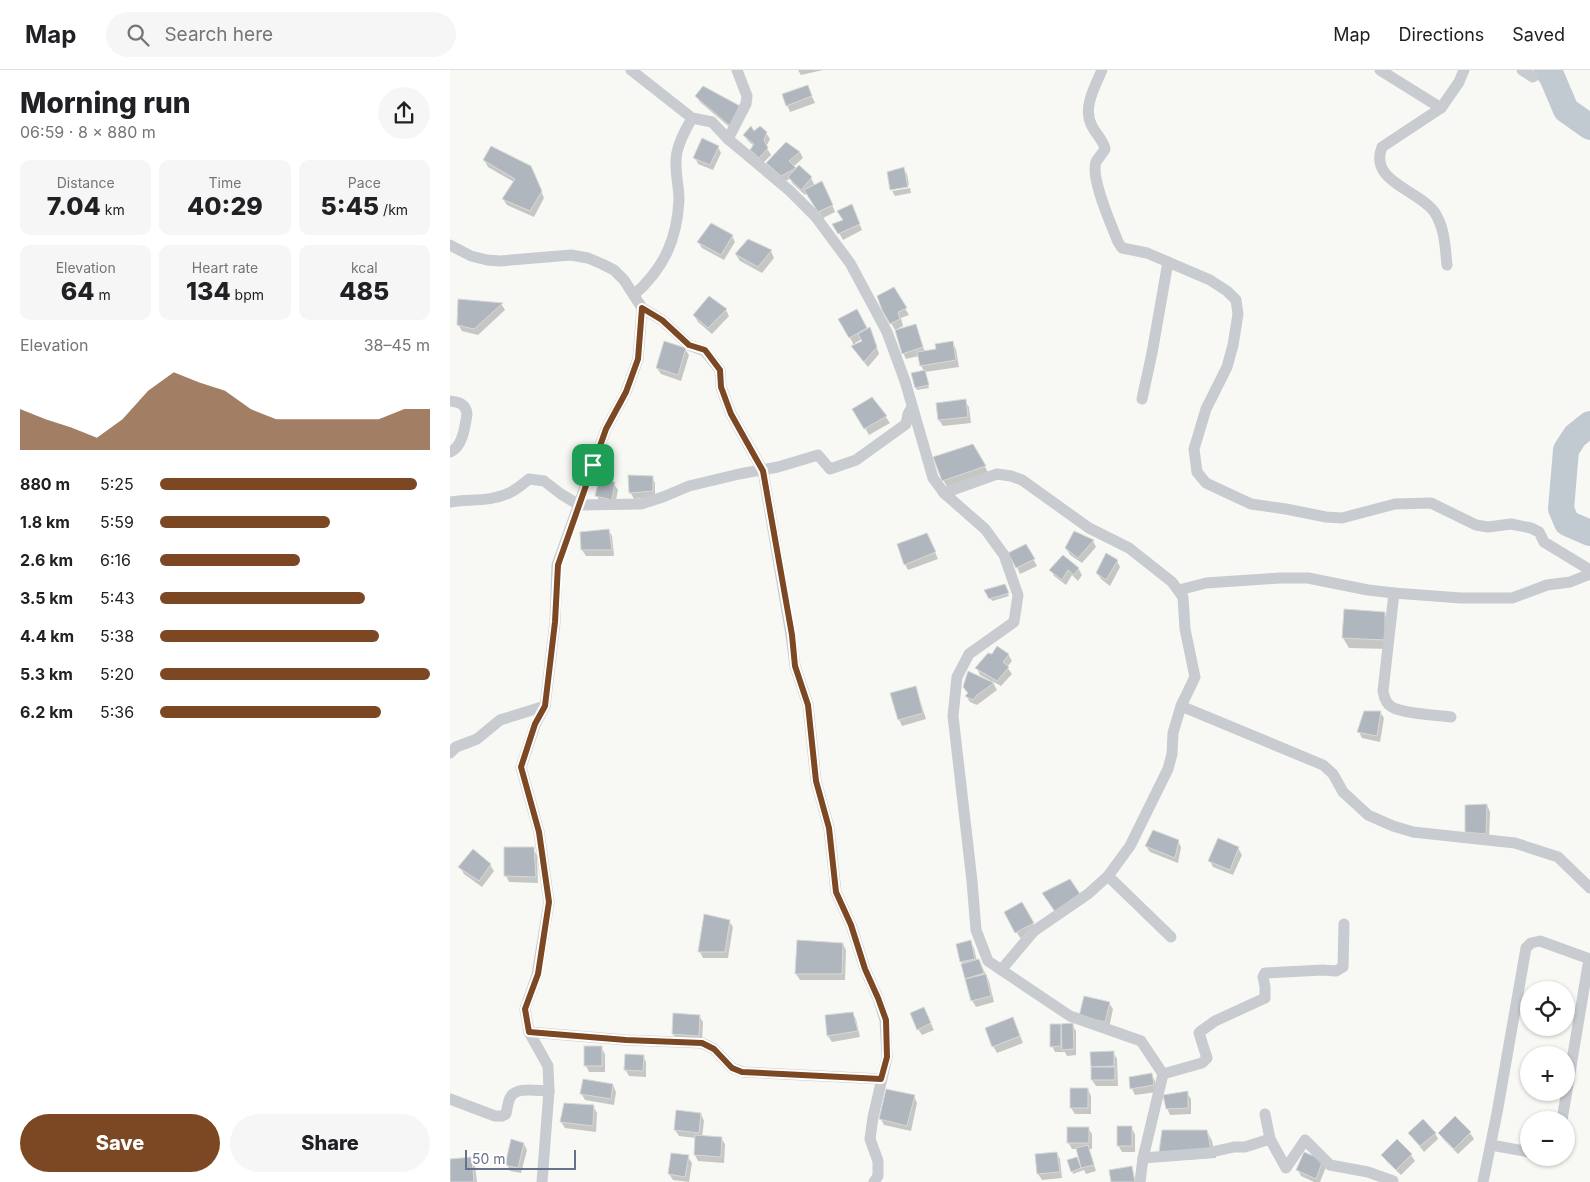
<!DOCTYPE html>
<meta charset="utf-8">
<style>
:root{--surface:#fff;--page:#f6f6f6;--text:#202124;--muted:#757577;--line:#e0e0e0;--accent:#7c4823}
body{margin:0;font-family:Inter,sans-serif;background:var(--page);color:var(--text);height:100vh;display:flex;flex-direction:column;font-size:19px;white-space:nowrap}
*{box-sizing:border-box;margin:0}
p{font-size:16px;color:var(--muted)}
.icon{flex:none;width:28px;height:28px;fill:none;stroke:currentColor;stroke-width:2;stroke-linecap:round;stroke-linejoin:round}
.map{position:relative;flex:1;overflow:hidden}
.sheet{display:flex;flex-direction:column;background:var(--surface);width:450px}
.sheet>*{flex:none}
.buttons{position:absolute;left:1070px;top:911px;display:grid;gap:10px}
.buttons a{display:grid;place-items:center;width:55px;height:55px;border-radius:50%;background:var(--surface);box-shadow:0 1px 4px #0004;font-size:25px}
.scale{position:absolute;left:15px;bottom:12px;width:111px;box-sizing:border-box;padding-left:5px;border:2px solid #667288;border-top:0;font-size:14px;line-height:18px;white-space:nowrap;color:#667288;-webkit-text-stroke:4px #fff;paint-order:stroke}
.pin{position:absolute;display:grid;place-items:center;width:42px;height:42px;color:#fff;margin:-21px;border-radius:10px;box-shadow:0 2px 8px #0006}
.round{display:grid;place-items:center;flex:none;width:52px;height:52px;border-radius:26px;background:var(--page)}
.summary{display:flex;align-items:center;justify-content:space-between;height:85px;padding:0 20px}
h1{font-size:28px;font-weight:800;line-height:38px}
.stats{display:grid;grid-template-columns:repeat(3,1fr);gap:8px;height:85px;padding:5px 20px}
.stats div{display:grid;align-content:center;border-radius:10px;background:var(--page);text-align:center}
.stats b{font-size:25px;font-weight:800}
.stats small{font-size:14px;font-weight:400}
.stats p{font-size:14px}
.chart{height:140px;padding:10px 20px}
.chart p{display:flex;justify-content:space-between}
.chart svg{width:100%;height:90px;margin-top:5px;fill:var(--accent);opacity:.7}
.primary-button{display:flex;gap:10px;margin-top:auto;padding:10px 20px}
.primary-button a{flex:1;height:58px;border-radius:30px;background:var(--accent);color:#fff;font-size:20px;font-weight:800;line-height:58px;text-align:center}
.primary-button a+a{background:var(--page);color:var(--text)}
ul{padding:0 20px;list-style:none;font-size:16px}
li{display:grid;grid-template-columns:80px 60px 1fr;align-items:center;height:38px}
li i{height:12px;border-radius:6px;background:var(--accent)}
header{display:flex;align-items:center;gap:30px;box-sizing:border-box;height:70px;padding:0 25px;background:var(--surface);border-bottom:1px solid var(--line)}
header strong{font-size:24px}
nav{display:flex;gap:28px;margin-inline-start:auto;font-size:18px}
.search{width:350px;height:45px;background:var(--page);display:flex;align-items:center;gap:12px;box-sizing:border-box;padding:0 18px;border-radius:28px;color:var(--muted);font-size:19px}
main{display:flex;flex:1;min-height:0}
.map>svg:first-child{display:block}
</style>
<header>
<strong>Map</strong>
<div class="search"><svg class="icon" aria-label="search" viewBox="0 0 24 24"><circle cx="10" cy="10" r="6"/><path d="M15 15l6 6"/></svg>Search here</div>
<nav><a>Map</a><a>Directions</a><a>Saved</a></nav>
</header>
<main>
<section class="sheet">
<div class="summary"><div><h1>Morning run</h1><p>06:59 · 8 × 880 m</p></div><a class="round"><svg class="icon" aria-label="share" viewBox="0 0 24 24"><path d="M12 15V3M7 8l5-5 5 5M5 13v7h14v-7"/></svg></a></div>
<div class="stats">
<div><p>Distance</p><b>7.04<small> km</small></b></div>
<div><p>Time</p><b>40:29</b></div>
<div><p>Pace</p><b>5:45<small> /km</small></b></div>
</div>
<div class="stats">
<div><p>Elevation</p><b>64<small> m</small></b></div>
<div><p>Heart rate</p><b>134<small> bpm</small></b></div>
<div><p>kcal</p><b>485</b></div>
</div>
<div class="chart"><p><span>Elevation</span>38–45 m</p>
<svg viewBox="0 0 160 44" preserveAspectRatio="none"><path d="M0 44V24L10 29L20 33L30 38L40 29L50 15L60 6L70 11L80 15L90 24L100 29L110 29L120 29L130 29L140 29L150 24L160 24V44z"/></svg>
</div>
<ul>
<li><b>880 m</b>5:25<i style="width:95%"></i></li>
<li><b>1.8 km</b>5:59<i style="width:63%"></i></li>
<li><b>2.6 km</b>6:16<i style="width:52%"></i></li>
<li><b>3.5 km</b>5:43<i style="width:76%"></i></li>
<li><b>4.4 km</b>5:38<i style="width:81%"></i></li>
<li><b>5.3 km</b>5:20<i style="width:100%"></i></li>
<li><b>6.2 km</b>5:36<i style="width:82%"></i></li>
</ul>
<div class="primary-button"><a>Save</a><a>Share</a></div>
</section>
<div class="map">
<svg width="1140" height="1112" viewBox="0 0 1140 1112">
<rect width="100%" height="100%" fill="#f8f8f5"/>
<!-- shadow -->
<g fill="#0003" fill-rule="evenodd">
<polygon points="348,0 373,0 351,5"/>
<polygon points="357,16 365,33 340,42 337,35"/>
<polygon points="253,17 284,61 250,32 246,26"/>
<polygon points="304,63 316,63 320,69 316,77 321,85 313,93 305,86 304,76 298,71 294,65"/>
<polygon points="336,74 350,82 353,88 343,97 346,100 349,97 361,108 365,116 375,118 385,142 373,148 357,123 355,125 343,114 340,109 335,111 321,99 318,93"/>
<polygon points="268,77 271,83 263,100 248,94 245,87"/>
<polygon points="34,90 84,104 94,128 84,147 57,135 53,129 64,112 38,97"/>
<polygon points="453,98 457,104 459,115 442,119 442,121 439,103"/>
<polygon points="460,118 461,123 445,126 442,121"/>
<polygon points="402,136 412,160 393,170 384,154 394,150"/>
<polygon points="282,166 285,172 274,190 252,178 248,172"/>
<polygon points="298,170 321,181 324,188 312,203 290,191 286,185"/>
<polygon points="443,219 459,245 451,248 453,256 445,260 433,240"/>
<polygon points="9,230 52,235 55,240 28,265 12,261 8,254"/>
<polygon points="276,240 279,246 262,264 248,252 244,245"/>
<path d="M406,241L417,260L420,259L423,265L429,284L418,297L406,282L403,276L404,275L390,250ZM412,269L413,271L405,275V273Z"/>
<polygon points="466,256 475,282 488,280 502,273 506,279 509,297 475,302 479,318 467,320 466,318 474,302 471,295 469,286 456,289 453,283"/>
<polygon points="235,279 239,285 231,311 211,304 207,298"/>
<polygon points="422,328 440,353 419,365 404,339"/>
<polygon points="515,331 519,337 521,353 493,356 489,350 488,334"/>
<polygon points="523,375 540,406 499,420 493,410"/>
<polygon points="202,407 205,413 205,427 184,429 180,422"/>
<polygon points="164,414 168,420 165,435 150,432 147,426"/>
<polygon points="159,460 162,466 164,486 136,486 132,480"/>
<polygon points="625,463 643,471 646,477 632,493 620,485 616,478"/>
<polygon points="480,471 488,489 458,500 455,494"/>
<polygon points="576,476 587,496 570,504 567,497"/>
<polygon points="667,491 670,497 660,516 651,509 647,503"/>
<polygon points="628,498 632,505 628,511 622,505 616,515 604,506 601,500"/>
<polygon points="556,518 559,526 542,531 536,520"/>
<polygon points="934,543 940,553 940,579 899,578 893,568"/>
<polygon points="558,584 562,591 557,597 562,604 551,616 542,611 547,620 527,635 520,632 516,626 518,624 514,617 540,612 541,611 530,605 527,598"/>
<polygon points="465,618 468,624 476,649 452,656 449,649"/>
<polygon points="930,642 934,648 930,672 912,668 909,662"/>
<polygon points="1037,735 1040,742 1039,770 1019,768 1016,761"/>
<polygon points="728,771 731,777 728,793 700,782 696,776"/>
<polygon points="788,778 792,785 783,805 763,797 760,791"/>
<polygon points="83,779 87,785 88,813 59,812 56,806"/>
<polygon points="40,795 44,801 32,817 14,804 10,797"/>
<polygon points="572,834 586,859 570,868 556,843"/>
<polygon points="255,845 279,851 283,857 278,888 253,888 250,882"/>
<polygon points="520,872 524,878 527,891 529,890 539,911 544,932 526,937 522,930 507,875"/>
<polygon points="393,874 396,880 395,910 350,910 346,904"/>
<polygon points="659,933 663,939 659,958 634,952"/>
<polygon points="402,943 406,949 410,967 382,972 378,966"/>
<polygon points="224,945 249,946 253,952 252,972 227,970 223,964"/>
<polygon points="477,945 484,960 472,965 468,959"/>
<polygon points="622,954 626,961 626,985 617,986 615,982 605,982 602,976 601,955"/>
<polygon points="566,955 573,973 547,983 543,976"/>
<polygon points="151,977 155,984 155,1002 139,1002 136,996"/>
<polygon points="663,982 667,989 668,1016 646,1016 642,1010 642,983"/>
<polygon points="193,986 196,992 196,1007 179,1006 175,999"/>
<polygon points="702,1005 705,1011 707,1022 685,1025 682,1019"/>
<polygon points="163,1015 166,1022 164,1035 135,1030 131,1023"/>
<polygon points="638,1019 641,1026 641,1044 625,1044 621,1038"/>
<polygon points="737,1023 741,1029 741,1044 720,1045 717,1038"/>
<polygon points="464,1026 467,1033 461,1061 434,1055 431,1049"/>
<polygon points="143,1036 147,1043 146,1062 115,1058 111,1052"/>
<polygon points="251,1044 254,1051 252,1067 271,1068 275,1074 274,1093 248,1091 245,1085 246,1068 229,1066 225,1060"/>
<polygon points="681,1057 685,1064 685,1082 672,1082 668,1075"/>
<polygon points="638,1058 642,1064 642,1079 639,1079 646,1101 636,1104 634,1100 623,1104 622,1101 627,1088 631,1096 627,1079 622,1079 618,1072"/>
<polygon points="757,1061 762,1071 766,1088 716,1091"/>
<polygon points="959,1063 985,1063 988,1069 974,1082"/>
<polygon points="989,1063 1020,1063 1024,1069 1008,1084 993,1069"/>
<polygon points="74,1074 77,1080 71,1103 60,1101 57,1094"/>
<polygon points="607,1083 610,1089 612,1108 592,1110 588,1104"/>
<polygon points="222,1084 238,1087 242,1093 239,1112 223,1110 219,1104"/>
<polygon points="933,1085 961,1085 965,1091 951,1105 936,1091"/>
<polygon points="22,1089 25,1095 27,1112 0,1112 0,1091"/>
<polygon points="873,1091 876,1097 870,1112 864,1112 851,1106 848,1100"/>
</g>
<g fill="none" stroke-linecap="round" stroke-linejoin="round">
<!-- river -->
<g stroke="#c2cad1" stroke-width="26">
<polyline points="1097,0 1102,7 1116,40 1140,57"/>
<polyline points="1140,354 1125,366 1116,380 1111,439 1117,453 1140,463"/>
</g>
</g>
<!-- building -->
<g fill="#b0b6be" stroke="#d9dad7">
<polygon points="358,15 362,26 336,36 332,24"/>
<polygon points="253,16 290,36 280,56 245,26"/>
<polygon points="301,56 304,61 310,56 317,62 314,70 318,78 309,88 300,80 304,74 293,65"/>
<polygon points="252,68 269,76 260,95 243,88"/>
<polygon points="336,72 350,82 339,91 346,98 331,106 316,93"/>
<polygon points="41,76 81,96 92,121 80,141 52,129 65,109 33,90"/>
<polygon points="349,95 362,107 351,120 338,107"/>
<polygon points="454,97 458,117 440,120 437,102"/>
<polygon points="372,111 383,135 368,142 354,120"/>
<polygon points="402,134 410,154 388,164 382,154 393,150 387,141"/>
<polygon points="261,153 283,165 271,185 247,172"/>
<polygon points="298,169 322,180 308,197 285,184"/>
<polygon points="444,217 457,238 448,242 450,249 440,254 432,240 427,226"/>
<polygon points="259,226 277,239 258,258 243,245"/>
<polygon points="8,229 53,233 24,259 7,255"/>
<polygon points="407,239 417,258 399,268 388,249"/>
<polygon points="466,254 473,277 452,284 445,260"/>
<polygon points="420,257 427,277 414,292 401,276 412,271 408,264"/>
<polygon points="214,271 236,278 228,305 206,298"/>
<polygon points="503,271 506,290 470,296 467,282 486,279 485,274"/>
<polygon points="475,300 479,315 465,318 461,303"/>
<polygon points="422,327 437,346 414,359 402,339"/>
<polygon points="516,329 518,347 488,350 486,333"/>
<polygon points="523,374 536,396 492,411 483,387"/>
<polygon points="178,405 203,406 203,421 179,423"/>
<polygon points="149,409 165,412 162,430 145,426"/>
<polygon points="159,459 162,480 131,480 130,462"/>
<polygon points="624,461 644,470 628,488 615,478"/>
<polygon points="477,463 486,482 454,495 447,474"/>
<polygon points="576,474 585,489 566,498 558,483"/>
<polygon points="656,483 668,490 656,510 646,503"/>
<polygon points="613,485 629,498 624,505 618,500 612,510 599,500"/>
<polygon points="555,514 559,523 539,529 534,520"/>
<polygon points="894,539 935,542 935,570 892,568"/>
<polygon points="547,576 559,584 553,592 559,597 547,611 525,598 538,583 542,584"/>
<polygon points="518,601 544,613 527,625 523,630 515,626 518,623 513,617"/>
<polygon points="466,616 473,643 448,650 440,623"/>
<polygon points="914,641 931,641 927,666 907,662"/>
<polygon points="1037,734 1036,764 1015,762 1015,735"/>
<polygon points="703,760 729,770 725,788 695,776"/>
<polygon points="768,768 789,777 780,800 758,791"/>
<polygon points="54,777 84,777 86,807 54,806"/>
<polygon points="23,779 41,794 29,811 8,797"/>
<polygon points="620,809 630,824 606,843 592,823"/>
<polygon points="572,832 584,853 565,863 554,842"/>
<polygon points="254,844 280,850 275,882 248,882"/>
<polygon points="347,870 393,873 392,904 345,904"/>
<polygon points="521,870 525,889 510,892 506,874"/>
<polygon points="529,889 534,903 515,909 511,894"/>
<polygon points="536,904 541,926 521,931 515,909"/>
<polygon points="634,926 660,932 655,952 629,946"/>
<polygon points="474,937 481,953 467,960 460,943"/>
<polygon points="403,942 408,961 377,966 375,945"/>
<polygon points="223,943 250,945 249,966 222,964"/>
<polygon points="563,947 570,966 542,977 535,958"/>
<polygon points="623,953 624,979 612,980 611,954"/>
<polygon points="600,954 611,954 611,976 600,977"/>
<rect x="134" y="976" width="18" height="20"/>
<polygon points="664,981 664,996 641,997 640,982"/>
<polygon points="175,984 194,985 193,1001 174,1000"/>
<rect x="641" y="997" width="24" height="13"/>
<polygon points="702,1003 704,1015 680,1019 679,1007"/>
<polygon points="133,1009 163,1014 161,1029 130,1024"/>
<rect x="620" y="1018" width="18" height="20"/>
<polygon points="436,1019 465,1025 457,1056 429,1049"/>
<polygon points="738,1021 738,1038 716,1039 713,1025"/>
<polygon points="114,1033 144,1035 143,1056 110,1052"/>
<polygon points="226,1040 251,1043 249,1063 224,1060"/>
<polygon points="1005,1046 1021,1062 1004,1079 988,1063"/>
<polygon points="973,1049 986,1063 970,1076 958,1063"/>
<rect x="667" y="1056" width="15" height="20"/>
<rect x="617" y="1057" width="22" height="16"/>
<polygon points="712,1060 757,1060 761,1079 709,1082"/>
<polygon points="245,1065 272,1067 271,1087 244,1085"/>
<polygon points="61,1069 74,1073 68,1098 55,1095"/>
<polygon points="947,1069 962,1084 946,1100 931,1085"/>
<polygon points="638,1075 644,1095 631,1098 626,1078"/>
<polygon points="607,1082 610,1102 587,1104 585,1084"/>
<polygon points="854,1082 873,1090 866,1109 846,1100"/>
<polygon points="221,1083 239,1085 235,1107 218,1104"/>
<polygon points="22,1087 24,1112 0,1112 0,1089"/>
<polygon points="627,1087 631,1098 621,1102 617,1090"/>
<polygon points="682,1096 685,1112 661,1112 659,1100"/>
</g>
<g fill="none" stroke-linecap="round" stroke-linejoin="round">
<!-- minor -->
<g stroke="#c8cbcf" stroke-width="11">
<polyline points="181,0 242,48 262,52 278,69 340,121 365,146 400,193 437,262 455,311 483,408 494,423 535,459 554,485 568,525 564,552 519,584 507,607 503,646 522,811 526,860 538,891 620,946 691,971 713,1004 693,1088 690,1112"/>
<path d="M652,0C645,17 632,38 642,56C646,65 653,69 655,79C653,83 648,88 646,92C640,108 662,156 668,172L672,178L697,183L760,210L777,221L786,230L788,244L783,275L777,297L756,339L744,379L747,402L756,413L801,434L836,439L876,447L892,448L945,434L981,433L1026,455L1038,457L1061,454L1081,458L1089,462L1094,472L1140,500"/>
<polyline points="930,0 991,38"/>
<polyline points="1072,0 1083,7"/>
<polyline points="278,69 296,34 297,26 287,0"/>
<polyline points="0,175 21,186 37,190 50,191 121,185 138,188 152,194 164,200 174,210 192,238 212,250 239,275 255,281 270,300 271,317 281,344 313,401 341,565 345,596 358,635 366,711 379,758 386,822 401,855 415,899 428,928 435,950 437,987 423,1047 420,1069 428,1091 428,1106 424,1112"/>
<path d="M997,195C995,177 995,159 985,143C970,120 918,112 932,77L991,38L1009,12L1014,0"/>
<path d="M184,225C214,198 227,170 229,130C229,118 226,107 226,95C225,78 234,63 242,48"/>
<polyline points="692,329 702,283 718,192"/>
<path d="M0,331C9,332 16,334 17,344C15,356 13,377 0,382"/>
<polyline points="494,423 547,404 561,406 572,410 639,458 679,478 722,512 733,527 735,559 745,607 731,636 723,663 722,684 718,699 680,776 658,806 638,824 584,861 551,900"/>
<path d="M0,432C19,429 41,432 59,423C66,420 73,414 79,409L94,411L111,424L129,435L191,434L213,427L239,416L289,404L328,397L368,385L380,399L406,390L456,354L458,344L462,337"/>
<polyline points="729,520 756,513 830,508 858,508 918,520 944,523 1011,528 1062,528 1097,515 1120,512 1140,504"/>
<path d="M944,523L933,621C934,627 936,634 942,637C954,644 987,645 1001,647"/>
<polyline points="731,636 873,695 883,704 893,722 918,745 943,756 963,762 1065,773 1108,787 1140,818"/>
<polyline points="0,683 6,677 27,669 50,650 95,636"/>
<polyline points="658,806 721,867"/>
<polyline points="79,962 176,970 252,973 264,979 282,998 293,1002 431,1009"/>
<polyline points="713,1004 752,993 757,988 749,963 751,961 765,951 815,928 815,917 813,907 815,903 873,900 886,901 893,897 894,854"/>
<path d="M0,1029L45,1046H52L56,1044C57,1039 58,1032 60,1028C65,1016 88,1021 99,1021"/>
<polyline points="1112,1050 1139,889"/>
<polyline points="820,1069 836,1098 855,1070 880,1095 918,1102 943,1111"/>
<polyline points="1041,1075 1079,1082"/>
<polyline points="693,1088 757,1083 784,1077 795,1077 820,1069 815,1044"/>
<polyline points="92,1112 99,1021 98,996 79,962 75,939 87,905 99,832 89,762 71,697 85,655 95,636 105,552 107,495 156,359 176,322 188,289 192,238"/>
<polyline points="1033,1112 1047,1043 1076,878 1081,873 1090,871 1140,889"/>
</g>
</g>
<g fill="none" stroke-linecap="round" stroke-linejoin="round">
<defs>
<polygon id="route" points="192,238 212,250 239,275 255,280 270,300 271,317 281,344 313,401 342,565 345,596 358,635 366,711 379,758 386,822 401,855 415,899 428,928 436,950 437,987 431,1009 292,1002 282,998 264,979 252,973 176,970 79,962 75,939 88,904 99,832 89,762 71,697 85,654 95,636 105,552 108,495 156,359 176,322 188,289"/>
</defs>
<!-- route casing -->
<use href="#route" stroke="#fff" stroke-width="10"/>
<!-- route -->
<use href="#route" stroke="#7c4823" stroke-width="6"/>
</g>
</svg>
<div class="buttons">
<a><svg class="icon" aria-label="locate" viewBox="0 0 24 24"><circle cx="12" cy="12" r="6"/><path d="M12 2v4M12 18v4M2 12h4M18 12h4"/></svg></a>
<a>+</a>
<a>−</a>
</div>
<div class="scale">50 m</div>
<div class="pin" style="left:143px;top:395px;background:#1e9e55"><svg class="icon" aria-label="arrive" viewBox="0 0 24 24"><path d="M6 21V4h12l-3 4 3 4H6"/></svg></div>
</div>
</main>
